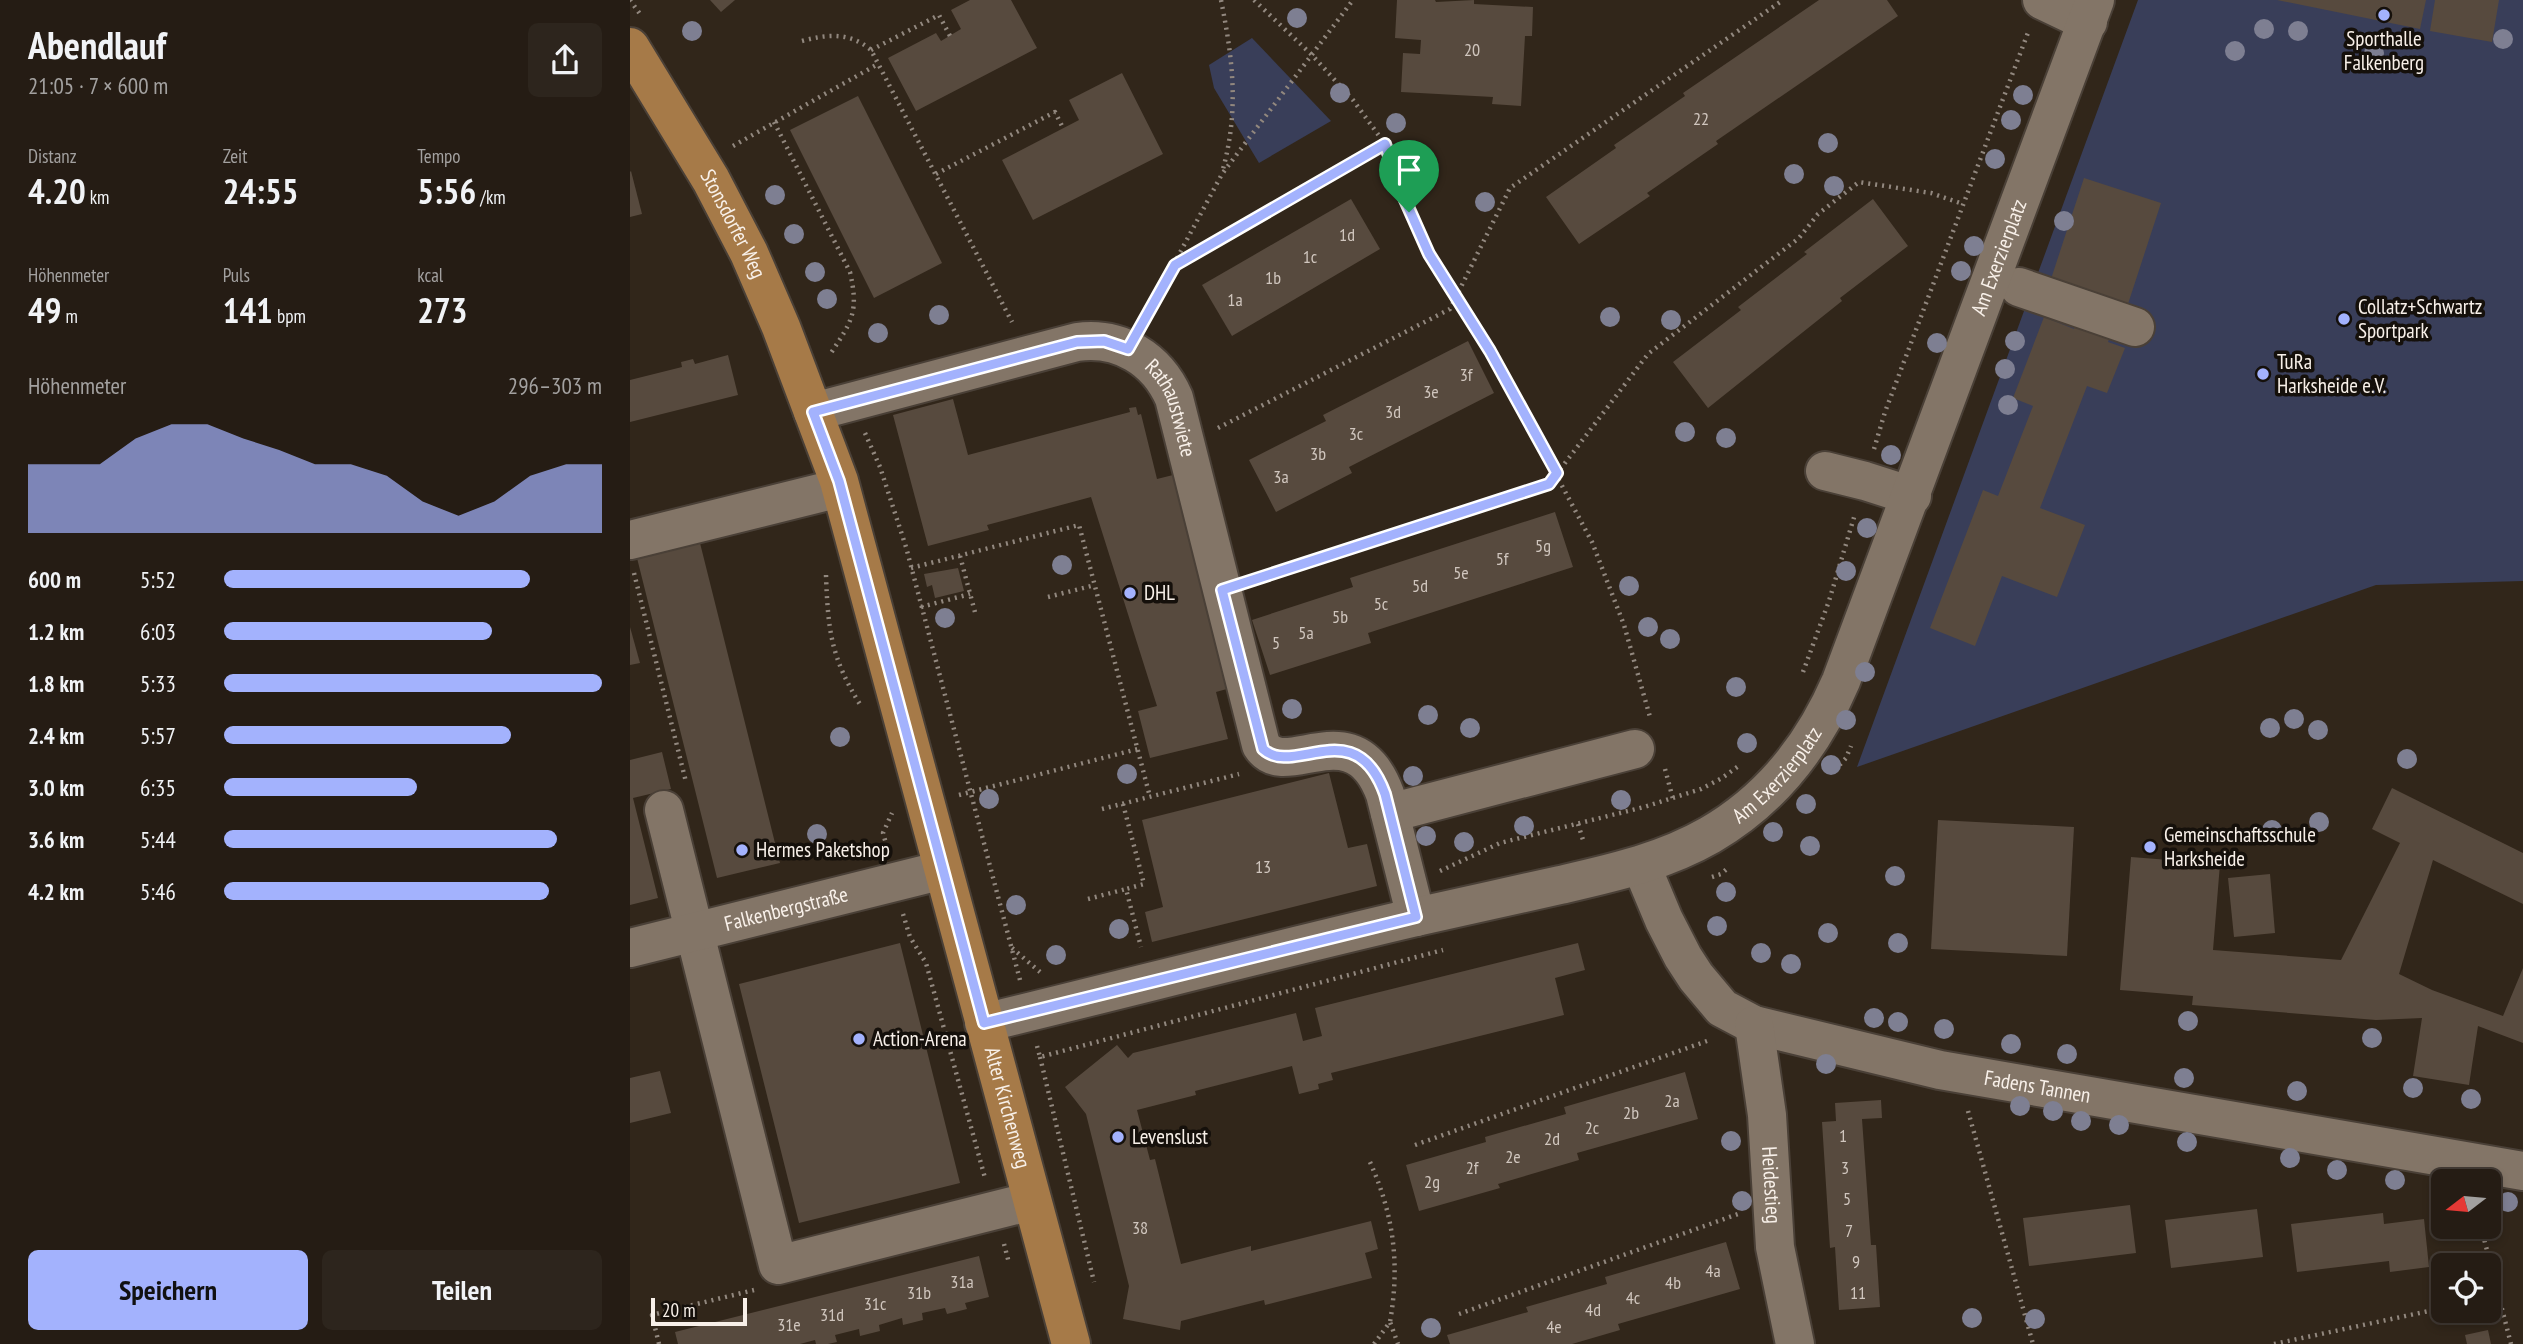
<!DOCTYPE html>
<html lang="de">
<meta charset="utf-8">
<style>
:root{--surface:#251c14;--page:#2d251d;--text:#f1f3f6;--muted:#a3a1a0;--line:#423a34;--accent:#a3b2fd}
body{margin:0;font-family:"PT Sans Narrow",sans-serif;background:var(--page);color:var(--text);height:100vh;display:flex;flex-direction:column;font-size:26px;white-space:nowrap}
*{box-sizing:border-box;margin:0}
p{font-size:23px;color:var(--muted)}
.icon{flex:none;width:38px;height:38px;fill:none;stroke:currentColor;stroke-width:2;stroke-linecap:round;stroke-linejoin:round}
.map{position:relative;flex:1;overflow:hidden}
.sheet{display:flex;flex-direction:column;background:var(--surface);width:630px}
.sheet>*{flex:none}
.needle{width:46px;rotate:254deg}
.controls{position:absolute;left:1801px;top:1169px;display:grid;gap:14px}
.controls a{display:grid;place-items:center;width:70px;height:70px;border-radius:10px;background:var(--surface);box-shadow:0 4px 10px #0003,0 0 0 2px var(--line);font-size:35px}
.scale{position:absolute;left:21px;bottom:18px;width:96px;box-sizing:border-box;padding-left:7px;border:4px solid #f8f0e9;border-top:0;font-size:19px;line-height:24px;white-space:nowrap;color:#f8f0e9;-webkit-text-stroke:5px #15100b;paint-order:stroke}
.pin{position:absolute;display:grid;place-items:center;width:60px;height:60px;color:#fff;margin:-72px -30px;border-radius:50% 50% 50% 0;rotate:-45deg;box-shadow:0 0 7px #0007}
.pin .icon{rotate:45deg}
.round{display:grid;place-items:center;flex:none;width:74px;height:74px;border-radius:10px;background:var(--page)}
.summary{display:flex;align-items:center;justify-content:space-between;height:119px;padding:0 28px}
h1{font-size:38px;font-weight:600;line-height:52px}
.metrics{display:grid;grid-template-columns:repeat(3,1fr);gap:10px;height:119px;padding:7px 28px}
.metrics div{display:grid;align-content:center}
.metrics b{font-size:35px;font-weight:600}
.metrics small{font-size:19px;font-weight:400}
.metrics p{font-size:19px}
.chart{height:196px;padding:14px 28px}
.chart p{display:flex;justify-content:space-between}
.chart svg{width:100%;height:126px;margin-top:7px;fill:var(--accent);opacity:.7}
.cta{display:flex;gap:14px;margin-top:auto;padding:14px 28px}
.cta a{flex:1;height:80px;border-radius:10px;background:var(--accent);color:#111;font-size:28px;font-weight:600;line-height:80px;text-align:center}
.cta a+a{background:var(--page);color:var(--text)}
ul{padding:0 28px;list-style:none;font-size:23px}
li{display:grid;grid-template-columns:112px 84px 1fr;align-items:center;height:52px}
li i{height:18px;border-radius:9px;background:var(--accent)}
main{display:flex;flex:1;min-height:0}
.map>svg:first-child{display:block}
</style>
<main>
<section class="sheet">
<div class="summary"><div><h1>Abendlauf</h1><p>21:05 · 7 × 600 m</p></div><a class="round"><svg class="icon" aria-label="share" viewBox="0 0 24 24"><path d="M12 15V3M7 8l5-5 5 5M5 13v7h14v-7"/></svg></a></div>
<div class="metrics">
<div><p>Distanz</p><b>4.20<small> km</small></b></div>
<div><p>Zeit</p><b>24:55</b></div>
<div><p>Tempo</p><b>5:56<small> /km</small></b></div>
</div>
<div class="metrics">
<div><p>Höhenmeter</p><b>49<small> m</small></b></div>
<div><p>Puls</p><b>141<small> bpm</small></b></div>
<div><p>kcal</p><b>273</b></div>
</div>
<div class="chart"><p><span>Höhenmeter</span>296–303 m</p>
<svg viewBox="0 0 160 44" preserveAspectRatio="none"><path d="M0 44V20L10 20L20 20L30 11L40 6L50 6L60 11L70 15L80 20L90 20L100 24L110 33L120 38L130 33L140 24L150 20L160 20V44z"/></svg>
</div>
<ul>
<li><b>600 m</b>5:52<i style="width:81%"></i></li>
<li><b>1.2 km</b>6:03<i style="width:71%"></i></li>
<li><b>1.8 km</b>5:33<i style="width:100%"></i></li>
<li><b>2.4 km</b>5:57<i style="width:76%"></i></li>
<li><b>3.0 km</b>6:35<i style="width:51%"></i></li>
<li><b>3.6 km</b>5:44<i style="width:88%"></i></li>
<li><b>4.2 km</b>5:46<i style="width:86%"></i></li>
</ul>
<div class="cta"><a>Speichern</a><a>Teilen</a></div>
</section>
<div class="map">
<svg width="1893" height="1344" viewBox="0 0 1893 1344">
<rect width="100%" height="100%" fill="#31261a"/>
<!-- green -->
<g fill="#393e59">
<polygon points="1508,0 1893,0 1893,581 1746,585 1227,767"/>
<polygon points="622,38 701,121 629,163 584,88 579,65"/>
</g>
<!-- building -->
<g fill="#574a3e">
<polygon points="80,0 105,0 91,12"/>
<polygon points="340,0 381,0 407,48 286,111 258,58 306,33 311,41 331,29 321,10"/>
<polygon points="767,0 805,0 806,2 844,0 844,4 903,7 902,36 895,36 891,106 862,104 863,97 771,92 773,53 790,54 791,40 765,38"/>
<polygon points="1189,0 1257,0 1268,16 1086,141 1088,144 1017,193 1020,196 949,244 916,197 986,148 984,145 1055,96 1053,93"/>
<polygon points="1647,0 1796,0 1790,29"/>
<polygon points="1805,0 1869,0 1862,42 1800,31"/>
<polygon points="492,73 533,154 403,220 372,160 449,120 439,100"/>
<polygon points="228,96 312,263 244,298 160,130"/>
<polygon points="1,171 12,214 0,217 0,172"/>
<polygon points="1454,178 1531,203 1498,304 1492,302 1478,342 1495,348 1477,393 1457,386 1410,508 1455,525 1427,597 1372,576 1345,646 1300,628 1353,490 1368,496 1403,406 1383,398 1414,317 1444,329 1459,291 1421,279"/>
<polygon points="721,199 750,249 602,336 572,285"/>
<polygon points="1243,199 1278,246 1210,298 1212,301 1078,408 1043,362 1111,310 1108,307 1177,254 1174,252"/>
<polygon points="838,341 864,393 719,467 722,473 646,512 619,460 696,421 693,415"/>
<polygon points="98,355 108,395 0,422 0,380 52,367 51,362 63,359 65,364"/>
<polygon points="323,399 338,455 500,412 499,408 506,407 508,415 511,414 527,479 551,473 604,687 586,692 598,739 520,758 508,711 527,706 461,497 357,525 359,530 298,546 263,415"/>
<polygon points="925,512 943,567 738,633 741,643 640,675 622,620 723,587 720,578"/>
<polygon points="69,539 150,863 87,878 6,554"/>
<polygon points="328,568 334,591 305,598 302,585 297,587 294,574"/>
<polygon points="0,627 10,663 0,665"/>
<polygon points="32,752 41,789 3,798 28,898 0,905 0,760"/>
<polygon points="699,773 718,848 737,844 747,886 522,942 515,912 533,907 512,820"/>
<polygon points="1762,788 1893,853 1893,904 1803,860 1769,974 1802,990 1873,1016 1893,968 1893,1043 1848,1026 1839,1085 1783,1076 1792,1018 1746,1020 1562,1005 1563,996 1490,990 1501,857 1590,864 1583,950 1711,960 1770,843 1742,829"/>
<polygon points="1308,820 1444,827 1437,956 1301,949"/>
<polygon points="1640,874 1645,933 1604,937 1598,878"/>
<polygon points="270,943 330,1183 169,1223 109,984"/>
<polygon points="948,943 955,970 925,978 934,1015 701,1073 703,1080 688,1084 689,1089 669,1094 662,1066 565,1091 566,1095 507,1110 520,1160 525,1159 551,1264 621,1246 621,1251 741,1221 748,1249 735,1253 742,1278 635,1305 634,1300 551,1321 550,1330 493,1319 499,1286 456,1114 435,1087 487,1045 498,1058 503,1053 666,1013 673,1041 692,1036 685,1008"/>
<polygon points="30,1071 41,1113 0,1123 0,1078"/>
<polygon points="1055,1072 1068,1119 947,1153 949,1160 868,1184 870,1188 789,1211 776,1165 856,1142 855,1137 936,1114 934,1107"/>
<polygon points="1251,1100 1252,1118 1232,1119 1241,1245 1246,1245 1250,1307 1209,1310 1205,1247 1200,1248 1192,1122 1206,1121 1205,1103"/>
<polygon points="1500,1205 1506,1253 1399,1266 1393,1218"/>
<polygon points="1627,1209 1633,1257 1541,1268 1535,1220"/>
<polygon points="1753,1213 1754,1224 1794,1219 1799,1267 1760,1272 1759,1261 1667,1272 1661,1224"/>
<polygon points="1096,1242 1110,1289 988,1324 990,1330 942,1344 820,1344 817,1335 898,1312 896,1307 977,1284 975,1277"/>
<polygon points="349,1256 359,1297 335,1303 337,1309 317,1314 315,1308 292,1313 293,1320 273,1325 272,1318 249,1325 250,1331 230,1336 229,1329 205,1335 207,1342 198,1344 186,1344 185,1340 170,1344 48,1344 45,1332"/>
<polygon points="1858,1330 1861,1344 1837,1344 1835,1335"/>
</g>
<g fill="none" stroke-linecap="round" stroke-linejoin="round">
<defs>
<g id="minor">
<polyline points="1412,0 1458,22"/>
<polyline points="1389,287 1505,327"/>
<path id="s1" d="M183,412L447,342C490,336 527,359 544,398L631,745C655,784 723,708 755,794L786,917"/>
<polyline points="1195,471 1235,481 1282,496"/>
<polyline points="0,540 210,488"/>
<polyline points="34,810 148,1265 402,1201"/>
<polyline points="760,813 1005,749"/>
<path id="s2" d="M1011,865L1034,920L1053,957L1066,977L1092,1008L1124,1025L1310,1070L1893,1171"/>
<path id="s3" d="M0,948L313,870"/>
<path id="s4" d="M354,1023C498,988 641,951 786,917C834,906 882,896 930,885C982,873 1033,862 1080,835C1142,799 1183,746 1211,681L1465,0"/>
<path id="s5" d="M1124,1025L1137,1115L1145,1247L1165,1344"/>
</g>
<g id="major">
<path id="s6" d="M0,47L81,180L119,253L151,327L209,481L441,1344"/>
</g>
</defs>
<!-- minor casing -->
<use href="#minor" stroke="#4a4037" stroke-width="42"/>
<!-- major casing -->
<use href="#major" stroke="#4a4037" stroke-width="42"/>
<!-- path -->
<g stroke="#92887f" stroke-width="4.5" stroke-dasharray="2 5" stroke-linecap="butt">
<polyline points="0,0 10,14"/>
<path d="M591,0C603,60 609,110 593,169"/>
<polyline points="624,0 682,55 723,100 755,144 770,191 799,254 860,351 962,542 994,625 1020,717"/>
<path d="M172,41C197,34 220,32 241,50L382,322"/>
<polyline points="241,50 309,15 320,36"/>
<path d="M144,122L220,272C229,312 222,321 201,353"/>
<polyline points="103,146 248,64"/>
<polyline points="306,174 425,112 433,128"/>
<polyline points="546,264 755,144"/>
<polyline points="514,320 592,174 723,0"/>
<polyline points="588,428 820,309 880,188 1153,0"/>
<polyline points="235,433 250,467 276,547 390,980"/>
<polyline points="1244,449 1255,412 1399,30"/>
<polyline points="330,556 346,616"/>
<polyline points="281,568 449,525 520,797"/>
<polyline points="4,573 56,782"/>
<path d="M196,575C198,631 201,658 231,706"/>
<polyline points="624,580 919,484 1018,354 1169,238 1188,214 1229,182 1301,193 1333,204"/>
<polyline points="418,597 465,585"/>
<polyline points="291,607 340,594"/>
<polyline points="1173,672 1199,601 1225,514"/>
<polyline points="1035,769 1043,799"/>
<polyline points="1205,770 1216,758 1221,746"/>
<polyline points="329,795 508,749"/>
<polyline points="493,804 514,884 496,889 511,947"/>
<polyline points="472,809 609,774"/>
<polyline points="948,824 954,843"/>
<polyline points="257,847 253,833 262,813"/>
<polyline points="810,871 870,843 1014,807 1071,789 1092,778 1110,765"/>
<polyline points="1082,877 1091,874 1098,868"/>
<polyline points="458,899 496,889"/>
<polyline points="273,914 280,937 296,963 355,1178"/>
<polyline points="382,948 410,972"/>
<polyline points="407,1046 410,1057 813,950"/>
<polyline points="410,1057 464,1282"/>
<polyline points="1338,1111 1403,1344"/>
<polyline points="785,1145 1077,1041"/>
<path d="M740,1162C764,1216 770,1264 760,1322"/>
<polyline points="1851,1227 1881,1344"/>
<polyline points="374,1244 379,1263"/>
<polyline points="1858,1298 1869,1296"/>
<polyline points="829,1314 1108,1214"/>
<polyline points="29,1344 22,1315 124,1290"/>
<polyline points="744,1344 760,1322 768,1344"/>
<polyline points="1644,1344 1813,1308"/>
</g>
<!-- minor -->
<use href="#minor" stroke="#837567" stroke-width="38"/>
<!-- major -->
<use href="#major" stroke="#a67a48" stroke-width="38"/>
</g>
<!-- trees -->
<g fill="#7e7f92">
<circle cx="667" cy="18" r="10"/>
<circle cx="1634" cy="29" r="10"/>
<circle cx="62" cy="31" r="10"/>
<circle cx="1668" cy="31" r="10"/>
<circle cx="1873" cy="39" r="10"/>
<circle cx="1605" cy="51" r="10"/>
<circle cx="1744" cy="53" r="10"/>
<circle cx="710" cy="93" r="10"/>
<circle cx="1393" cy="95" r="10"/>
<circle cx="1381" cy="120" r="10"/>
<circle cx="766" cy="123" r="10"/>
<circle cx="1198" cy="143" r="10"/>
<circle cx="778" cy="153" r="10"/>
<circle cx="1365" cy="159" r="10"/>
<circle cx="1164" cy="174" r="10"/>
<circle cx="1204" cy="186" r="10"/>
<circle cx="145" cy="195" r="10"/>
<circle cx="855" cy="202" r="10"/>
<circle cx="1434" cy="221" r="10"/>
<circle cx="164" cy="234" r="10"/>
<circle cx="1344" cy="246" r="10"/>
<circle cx="1331" cy="271" r="10"/>
<circle cx="185" cy="272" r="10"/>
<circle cx="197" cy="299" r="10"/>
<circle cx="309" cy="315" r="10"/>
<circle cx="980" cy="317" r="10"/>
<circle cx="1041" cy="320" r="10"/>
<circle cx="248" cy="333" r="10"/>
<circle cx="1385" cy="341" r="10"/>
<circle cx="1307" cy="343" r="10"/>
<circle cx="1375" cy="369" r="10"/>
<circle cx="1378" cy="405" r="10"/>
<circle cx="1055" cy="432" r="10"/>
<circle cx="1096" cy="438" r="10"/>
<circle cx="1261" cy="455" r="10"/>
<circle cx="1237" cy="528" r="10"/>
<circle cx="432" cy="565" r="10"/>
<circle cx="1216" cy="571" r="10"/>
<circle cx="999" cy="586" r="10"/>
<circle cx="315" cy="618" r="10"/>
<circle cx="1018" cy="627" r="10"/>
<circle cx="1040" cy="639" r="10"/>
<circle cx="1235" cy="672" r="10"/>
<circle cx="1106" cy="687" r="10"/>
<circle cx="662" cy="709" r="10"/>
<circle cx="798" cy="715" r="10"/>
<circle cx="1664" cy="719" r="10"/>
<circle cx="1216" cy="720" r="10"/>
<circle cx="840" cy="728" r="10"/>
<circle cx="1640" cy="728" r="10"/>
<circle cx="1688" cy="730" r="10"/>
<circle cx="210" cy="737" r="10"/>
<circle cx="1117" cy="743" r="10"/>
<circle cx="1777" cy="759" r="10"/>
<circle cx="1201" cy="765" r="10"/>
<circle cx="497" cy="774" r="10"/>
<circle cx="783" cy="776" r="10"/>
<circle cx="359" cy="799" r="10"/>
<circle cx="991" cy="800" r="10"/>
<circle cx="1176" cy="804" r="10"/>
<circle cx="1689" cy="822" r="10"/>
<circle cx="894" cy="826" r="10"/>
<circle cx="1642" cy="830" r="10"/>
<circle cx="1143" cy="832" r="10"/>
<circle cx="187" cy="834" r="10"/>
<circle cx="796" cy="836" r="10"/>
<circle cx="834" cy="842" r="10"/>
<circle cx="1180" cy="846" r="10"/>
<circle cx="1265" cy="876" r="10"/>
<circle cx="1096" cy="892" r="10"/>
<circle cx="386" cy="905" r="10"/>
<circle cx="1087" cy="926" r="10"/>
<circle cx="489" cy="929" r="10"/>
<circle cx="1198" cy="933" r="10"/>
<circle cx="1268" cy="943" r="10"/>
<circle cx="1131" cy="953" r="10"/>
<circle cx="426" cy="955" r="10"/>
<circle cx="1161" cy="964" r="10"/>
<circle cx="1244" cy="1018" r="10"/>
<circle cx="1558" cy="1021" r="10"/>
<circle cx="1268" cy="1022" r="10"/>
<circle cx="1314" cy="1029" r="10"/>
<circle cx="1742" cy="1038" r="10"/>
<circle cx="1381" cy="1044" r="10"/>
<circle cx="1437" cy="1054" r="10"/>
<circle cx="1196" cy="1064" r="10"/>
<circle cx="1554" cy="1078" r="10"/>
<circle cx="1783" cy="1088" r="10"/>
<circle cx="1667" cy="1091" r="10"/>
<circle cx="1841" cy="1099" r="10"/>
<circle cx="1390" cy="1106" r="10"/>
<circle cx="1423" cy="1111" r="10"/>
<circle cx="1451" cy="1121" r="10"/>
<circle cx="1489" cy="1125" r="10"/>
<circle cx="1101" cy="1141" r="10"/>
<circle cx="1557" cy="1142" r="10"/>
<circle cx="1660" cy="1158" r="10"/>
<circle cx="1707" cy="1170" r="10"/>
<circle cx="1765" cy="1180" r="10"/>
<circle cx="1112" cy="1201" r="10"/>
<circle cx="1878" cy="1202" r="10"/>
<circle cx="1342" cy="1318" r="10"/>
<circle cx="1405" cy="1319" r="10"/>
<circle cx="801" cy="1328" r="10"/>
</g>
<g fill="none" stroke-linecap="round" stroke-linejoin="round">
<defs>
<path id="route" d="M755,144L771,191L799,254L860,351L927,473L919,484L592,590L633,749C664,778 725,711 755,794L786,917L354,1023L209,481L183,412L447,342L474,341L498,349L545,265Z"/>
</defs>
<!-- route casing -->
<use href="#route" stroke="#fff" stroke-width="14"/>
<!-- route -->
<use href="#route" stroke="#a3b2fd" stroke-width="9"/>
</g>
<!-- markers -->
<g fill="#a3b2fd" stroke="#15100b" stroke-width="2.5">
<circle cx="1754" cy="15" r="7"/>
<circle cx="1714" cy="319" r="7"/>
<circle cx="1633" cy="374" r="7"/>
<circle cx="500" cy="593" r="7"/>
<circle cx="1520" cy="847" r="7"/>
<circle cx="112" cy="850" r="7"/>
<circle cx="229" cy="1039" r="7"/>
<circle cx="488" cy="1137" r="7"/>
</g>
<g text-anchor="middle" stroke-width="7" stroke-linejoin="round" paint-order="stroke">
<!-- number labels -->
<g font-size="18" fill="#d0c6be">
<text x="842" y="56">20</text>
<text x="1071" y="125">22</text>
<text x="717" y="241">1d</text>
<text x="680" y="263">1c</text>
<text x="643" y="284">1b</text>
<text x="605" y="306">1a</text>
<text x="836" y="381">3f</text>
<text x="801" y="398">3e</text>
<text x="763" y="418">3d</text>
<text x="726" y="440">3c</text>
<text x="688" y="460">3b</text>
<text x="651" y="483">3a</text>
<text x="913" y="552">5g</text>
<text x="872" y="565">5f</text>
<text x="831" y="579">5e</text>
<text x="790" y="592">5d</text>
<text x="751" y="610">5c</text>
<text x="710" y="623">5b</text>
<text x="676" y="639">5a</text>
<text x="646" y="649">5</text>
<text x="633" y="873">13</text>
<text x="1042" y="1107">2a</text>
<text x="1001" y="1119">2b</text>
<text x="962" y="1134">2c</text>
<text x="1213" y="1142">1</text>
<text x="922" y="1145">2d</text>
<text x="883" y="1163">2e</text>
<text x="842" y="1174">2f</text>
<text x="1215" y="1174">3</text>
<text x="802" y="1188">2g</text>
<text x="1217" y="1205">5</text>
<text x="510" y="1234">38</text>
<text x="1219" y="1237">7</text>
<text x="1226" y="1268">9</text>
<text x="1083" y="1277">4a</text>
<text x="332" y="1288">31a</text>
<text x="1043" y="1289">4b</text>
<text x="289" y="1299">31b</text>
<text x="1228" y="1299">11</text>
<text x="1003" y="1304">4c</text>
<text x="245" y="1310">31c</text>
<text x="963" y="1316">4d</text>
<text x="202" y="1321">31d</text>
<text x="159" y="1331">31e</text>
<text x="924" y="1333">4e</text>
</g>
<!-- poi labels -->
<g font-size="21" fill="#f8f0e9" stroke="#15100b" text-anchor="start">
<text x="1754" y="46" text-anchor="middle">Sporthalle<tspan x="1754" dy="24">Falkenberg</tspan></text>
<text x="1728" y="314">Collatz+Schwartz<tspan x="1728" dy="24">Sportpark</tspan></text>
<text x="1647" y="369">TuRa<tspan x="1647" dy="24">Harksheide e.V.</tspan></text>
<text x="514" y="600">DHL</text>
<text x="1534" y="842">Gemeinschaftsschule<tspan x="1534" dy="24">Harksheide</tspan></text>
<text x="126" y="857">Hermes Paketshop</text>
<text x="243" y="1046">Action-Arena</text>
<text x="502" y="1144">Levenslust</text>
</g>
<!-- street labels -->
<g font-size="21" fill="#f8f0e9" stroke="#15100b">
<text dy="7" stroke="none"><textPath href="#s6" startOffset="205">Stonsdorfer Weg</textPath></text>
<text dy="7" stroke="none"><textPath href="#s4" startOffset="1409">Am Exerzierplatz</textPath></text>
<text dy="7" stroke="none"><textPath href="#s1" startOffset="402">Rathaustwiete</textPath></text>
<text dy="7" stroke="none"><textPath href="#s4" startOffset="842">Am Exerzierplatz</textPath></text>
<text dy="7" stroke="none"><textPath href="#s3" startOffset="161">Falkenbergstraße</textPath></text>
<text dy="7" stroke="none"><textPath href="#s2" startOffset="492">Fadens Tannen</textPath></text>
<text dy="7" stroke="none"><textPath href="#s6" startOffset="1132">Alter Kirchenweg</textPath></text>
<text dy="7" stroke="none"><textPath href="#s5" startOffset="161">Heidestieg</textPath></text>
</g>
</g>
</svg>
<div class="controls">
<a><svg class="needle" viewBox="-14 -14 28 28"><path d="M0-13l5 13h-10z" fill="#e53935"/><path d="M0 13l5-13h-10z" fill="#a3a1a0"/></svg></a>
<a><svg class="icon" aria-label="locate" viewBox="0 0 24 24"><circle cx="12" cy="12" r="6"/><path d="M12 2v4M12 18v4M2 12h4M18 12h4"/></svg></a>
</div>
<div class="scale">20 m</div>
<div class="pin" style="left:779px;top:212px;background:#1e9e55"><svg class="icon" aria-label="arrive" viewBox="0 0 24 24"><path d="M6 21V4h12l-3 4 3 4H6"/></svg></div>
</div>
</main>
